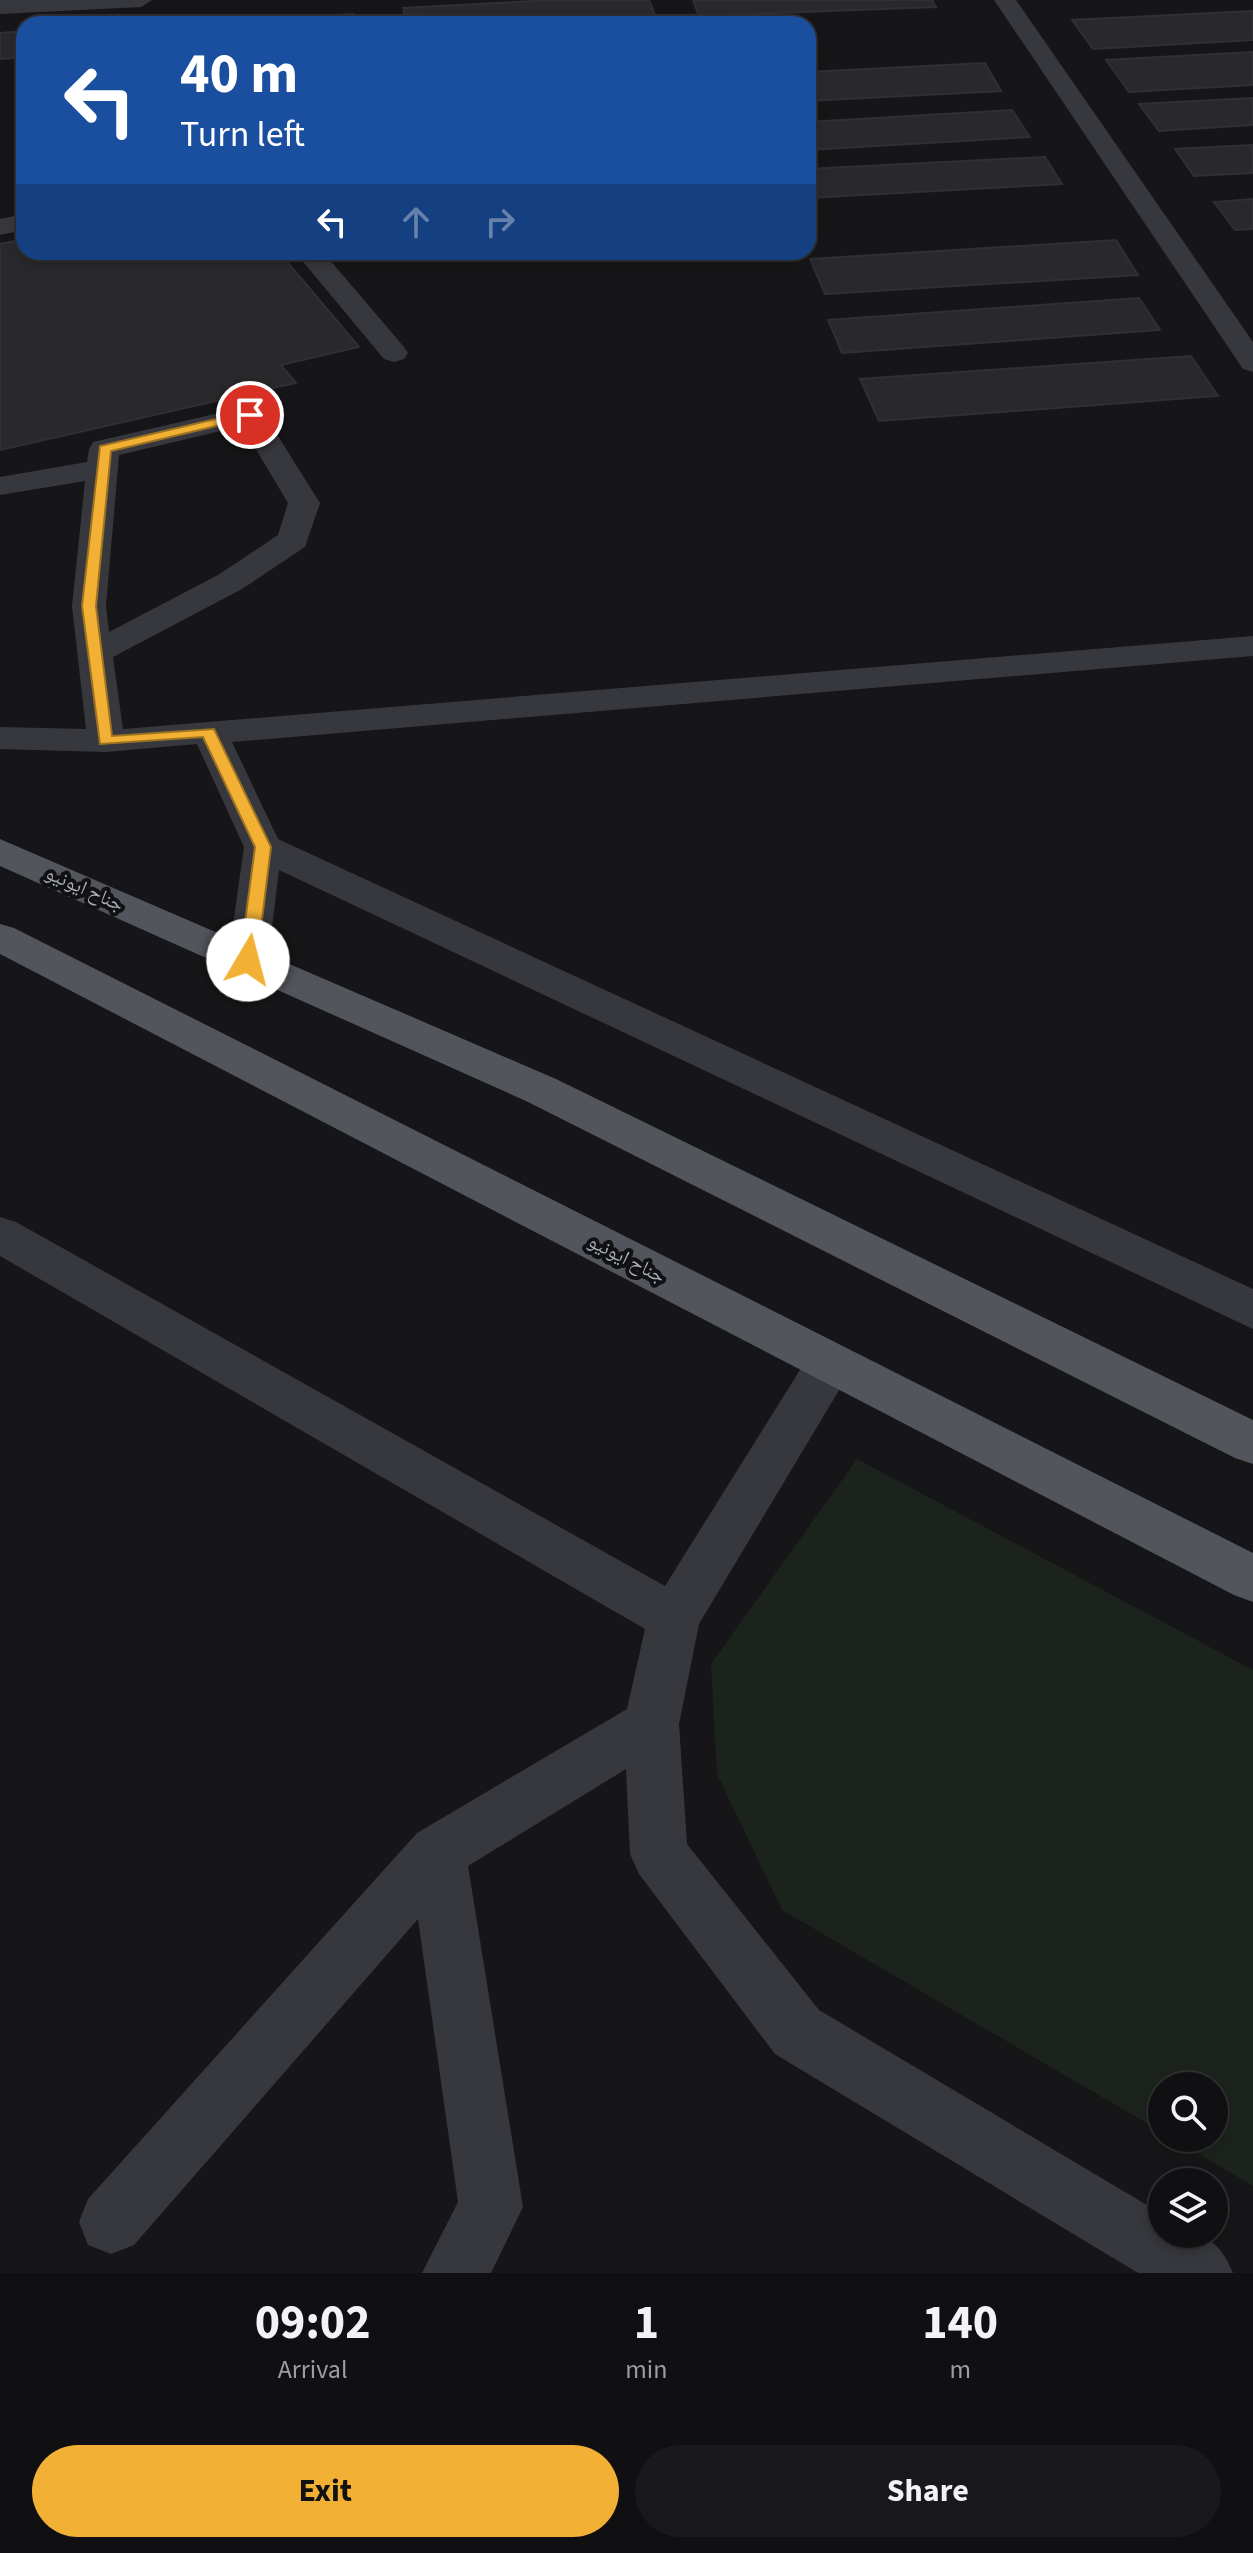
<!DOCTYPE html>
<html lang="en">
<head>
<meta charset="utf-8">
<style>
  body { margin:0; font-family:"Source Sans 3","Noto Naskh Arabic",sans-serif; background:#19191b; color:#f1f3f6; height:100vh; display:flex; flex-direction:column; font-size:30px; white-space:nowrap }
  * { box-sizing:border-box; margin:0 }
  p { font-size:26px; color:#9c9d9f }
  .icon { flex:none; width:44px; height:44px; fill:none; stroke:currentColor; stroke-width:2; stroke-linecap:round; stroke-linejoin:round }
  .map { position:relative; height:2273px; overflow:hidden }
  .drawer { display:flex; flex-direction:column; background:#101012; flex:1 }
  .drawer>* { flex:none }
  .hud { position:absolute; left:16px; top:16px; width:800px; height:244px; border-radius:24px; box-shadow:0 4px 12px #0003,0 0 0 2px #303032; background:#1a4fa0; color:#fff; overflow:hidden }
  .buttons { position:absolute; left:1148px; top:2072px; display:grid; gap:16px }
  .buttons a { display:grid; place-items:center; width:80px; height:80px; border-radius:50%; background:#101012; box-shadow:0 4px 12px #0003,0 0 0 2px #303032; font-size:40px }
  .pin { position:absolute; display:grid; place-items:center; width:68px; height:68px; color:#fff; margin:-34px; border:4px solid #fff; border-radius:50%; box-shadow:0 2px 8px #0007 }
  .me { position:absolute; width:88px; margin:-44px; rotate:8deg; stroke-linejoin:round; filter:drop-shadow(0 0 6px #0008) }
  .turn { display:flex; align-items:center; gap:28px; height:168px; padding:0 32px; font-size:36px }
  .turn .icon { width:104px; height:104px; stroke-width:2.5 }
  .turn b { display:block; font-size:56px; line-height:68px }
  .lanes { display:flex; align-items:center; height:76px; padding:0 32px; background:#0003; justify-content:center; gap:40px; direction:ltr }
  .lanes .off { opacity:.35 }
  .eta { display:flex; justify-content:space-evenly; align-items:center; height:136px; text-align:center }
  .eta b { font-size:48px; font-weight:700; line-height:56px }
  .cta { display:flex; gap:16px; margin-top:auto; padding:16px 32px }
  .cta a { flex:1; height:92px; border-radius:48px; background:#f2b134; color:#111; font-size:32px; font-weight:700; line-height:92px; text-align:center }
  .cta a+a { background:#19191b; color:#f1f3f6 }
  .map>svg:first-child { display:block }
  .green { fill:#1c231d }
  .building { fill:#29292c; stroke:#303034; stroke-width:2 }
  .lines { fill:none; stroke-linecap:round; stroke-linejoin:round }
  .minor { fill:#37383d; fill-rule:evenodd }
  .major { fill:#53555c; fill-rule:evenodd }
  .route { fill:#f2b134; stroke:#9d7322; stroke-width:2 }
  .labels { text-anchor:middle; stroke-width:8; stroke-linejoin:round; paint-order:stroke }
  .street-label { font-size:20px; fill:#a8adb8; stroke:#111113 }
</style>
</head>
<body>
<div class="map">
<svg width="1253" height="2273" viewBox="0 0 1253 2273">
  <rect width="100%" height="100%" fill="#161618"/>
  <polygon class="green" points="857,1459 1253,1670 1253,2186 1172,2138 1214,2138 1214,2086 1162,2086 1162,2132 782,1910 717,1774 711,1664"/>
  <g class="building">
    <polygon points="549,0 649,0 655,15 492,24 407,24 403,8"/>
    <polygon points="693,0 932,0 936,7 699,16"/>
    <polygon points="1253,11 1253,40 1093,49 1072,20"/>
    <polygon points="353,14 355,24 183,24"/>
    <polygon points="24,31 24,57 0,59 0,33"/>
    <polygon points="1253,52 1253,85 1129,92 1106,60"/>
    <polygon points="985,63 1001,91 808,101 808,72"/>
    <polygon points="1253,98 1253,125 1159,131 1139,104"/>
    <polygon points="1012,110 1030,137 808,150 808,122"/>
    <polygon points="1253,145 1253,173 1194,176 1175,149"/>
    <polygon points="1045,157 1062,184 808,198 808,169"/>
    <polygon points="1253,199 1253,229 1235,230 1214,202"/>
    <polygon points="24,239 24,252 188,252 285,381 0,445 0,244"/>
    <polygon points="24,240 24,252 279,252 359,347 281,365 296,383 0,450 0,244"/>
    <polygon points="1116,240 1138,275 825,294 810,259"/>
    <polygon points="1139,298 1160,330 842,353 828,320"/>
    <polygon points="1191,356 1218,396 879,421 860,379"/>
  </g>
  <g class="lines">
    <g class="minor">
      <polygon points="0,0 152,0 141,7 0,14"/>
      <polygon points="994,0 1016,0 1253,342 1253,372 1243,369"/>
      <polygon points="24,214 24,230 0,235 0,219"/>
      <polygon points="295,252 323,252 404,347 408,353 404,359 394,362 384,359"/>
      <path d="M250,406L261,409L320,503L305,547L242,589L113,657L123,729L1253,636V656L232,742L278,839L1253,1289V1329L279,870L268,960L262,970L248,974L234,970L228,960L244,847L197,744L106,752L0,749V727L86,729L72,606L85,481L0,495V477L87,462L89,449L93,442ZM242,426L288,503L278,535L218,575L109,632L106,606L119,455Z"/>
      <path d="M0,1217L16,1222L665,1586L813,1349L830,1344L847,1349L854,1363L847,1377L699,1624L679,1724L687,1844L819,2010L1162,2214V2234C1201,2234 1217,2234 1233,2273H1138L775,2054L639,1874L630,1854L626,1769L468,1866L523,2207L491,2273H422L458,2202L418,1919L134,2245L111,2254L88,2245L79,2222L88,2199L417,1833L627,1709L645,1629L0,1256Z"/>
    </g>
    <g class="major">
      <polygon points="0,839 556,1079 1253,1420 1253,1464 1235,1458 526,1101 0,866"/>
      <polygon points="0,924 14,928 1253,1553 1253,1602 1234,1595 0,954"/>
    </g>
  </g>
  <polygon class="route" points="250,411 256,415 254,417 111,451 96,606 112,736 214,729 271,847 257,960 248,966 240,960 255,847 203,737 100,744 82,606 100,446"/>
  <g class="labels">
    <g class="street-label">
      <text transform="translate(85 888) rotate(24)" y="7">جناح ایونیو</text>
      <text transform="translate(627 1258) rotate(27)" y="7">جناح ایونیو</text>
    </g>
  </g>
</svg>
<div class="buttons">
<a><svg class="icon" aria-label="search" viewBox="0 0 24 24"><circle cx="10" cy="10" r="6"/><path d="M15 15l6 6"/></svg></a>
<a><svg class="icon" aria-label="layers" viewBox="0 0 24 24"><path d="M12 4l9 5-9 5-9-5zM3 14l9 5 9-5"/></svg></a>
</div>
<div class="pin" style="left:250px;top:415px;background:#d93025"><svg class="icon" aria-label="arrive" viewBox="0 0 24 24"><path d="M6 21V4h12l-3 4 3 4H6"/></svg></div>
<svg class="me" style="left:248px;top:960px" viewBox="-20 -20 40 40"><circle r="19" fill="#fff"/><path d="M0-13L10 11 0 6-10 11z" fill="#f2b134"/></svg>
<div class="hud">
<div class="turn"><svg class="icon" aria-label="left" viewBox="0 0 24 24"><path d="M17 20v-9H6M10 6l-5 5 5 5"/></svg><div><b>40 m</b>Turn left</div></div>
<div class="lanes"><svg class="icon" aria-label="left" viewBox="0 0 24 24"><path d="M17 20v-9H6M10 6l-5 5 5 5"/></svg><svg class="icon off" aria-label="ahead" viewBox="0 0 24 24"><path d="M12 20V5M6 11l6-6 6 6"/></svg><svg class="icon off" aria-label="right" viewBox="0 0 24 24"><path d="M7 20v-9h11M14 6l5 5-5 5"/></svg></div>
</div>
</div>
<section class="drawer">
<div class="eta">
<div><b>09:02</b><p>Arrival</p></div>
<div><b>1</b><p>min</p></div>
<div><b>140</b><p>m</p></div>
</div>
<div class="cta"><a>Exit</a><a>Share</a></div>
</section>
</body>
</html>
